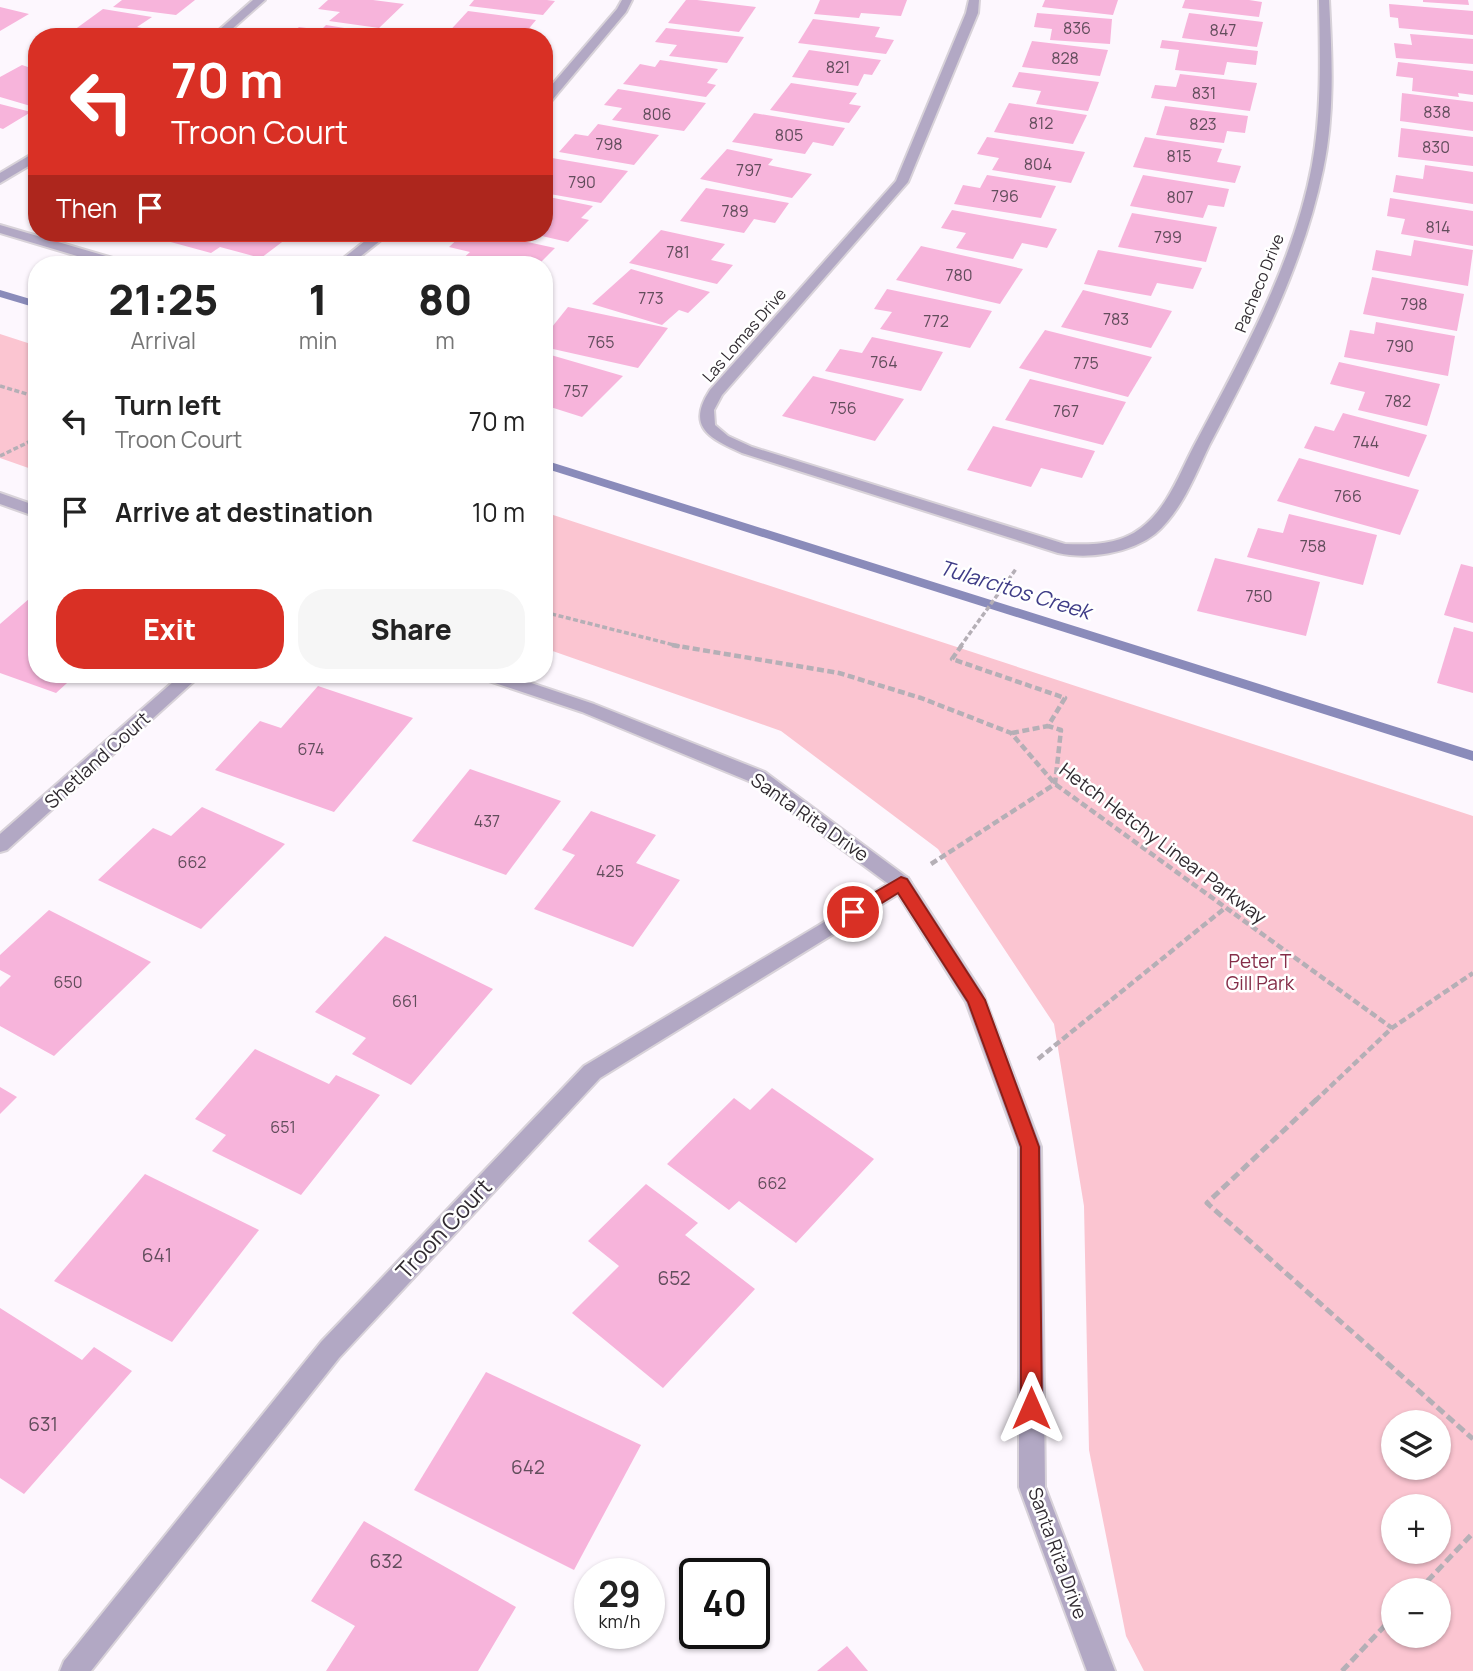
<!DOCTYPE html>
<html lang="en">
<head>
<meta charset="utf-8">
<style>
  body { margin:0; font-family:Manrope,sans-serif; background:#f6f6f6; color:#222; height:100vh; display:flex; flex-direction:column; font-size:26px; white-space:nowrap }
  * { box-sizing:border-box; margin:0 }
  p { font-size:23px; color:#767676 }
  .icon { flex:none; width:38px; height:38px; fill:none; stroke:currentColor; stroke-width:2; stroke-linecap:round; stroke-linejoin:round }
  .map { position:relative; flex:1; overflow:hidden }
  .details { position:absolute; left:28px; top:256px; width:525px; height:427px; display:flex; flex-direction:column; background:#fff; border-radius:28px; box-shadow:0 2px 5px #0004 }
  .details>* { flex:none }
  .banner { position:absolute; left:28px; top:28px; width:525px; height:214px; border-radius:28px; box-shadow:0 2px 5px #0004; background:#d93025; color:#fff; overflow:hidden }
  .buttons { position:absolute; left:1381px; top:1410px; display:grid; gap:14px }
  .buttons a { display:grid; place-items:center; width:70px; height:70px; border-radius:50%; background:#fff; box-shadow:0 2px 5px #0004; font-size:35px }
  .speed { position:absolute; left:574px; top:1558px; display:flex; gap:14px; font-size:35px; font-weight:700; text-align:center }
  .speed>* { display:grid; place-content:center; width:91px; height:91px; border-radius:50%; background:#fff; box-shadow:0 2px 5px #0004; line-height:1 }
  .speed small { font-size:18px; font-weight:400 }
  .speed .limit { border:4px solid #111; border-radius:10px; background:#fff; color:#111 }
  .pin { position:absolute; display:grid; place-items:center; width:60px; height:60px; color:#fff; margin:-30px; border:4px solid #fff; border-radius:50%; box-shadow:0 2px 7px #0007 }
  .me { position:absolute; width:77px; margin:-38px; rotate:0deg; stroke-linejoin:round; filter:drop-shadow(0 0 5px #0008) }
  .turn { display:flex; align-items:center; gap:24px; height:147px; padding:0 28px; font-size:32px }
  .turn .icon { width:91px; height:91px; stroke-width:2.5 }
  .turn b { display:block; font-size:49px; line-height:60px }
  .then { display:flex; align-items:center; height:66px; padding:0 28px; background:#0003; gap:14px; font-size:26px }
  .eta { display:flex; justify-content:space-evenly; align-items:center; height:119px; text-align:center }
  .eta b { font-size:42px; font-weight:800; line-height:49px }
  .cta { display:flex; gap:14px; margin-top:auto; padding:14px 28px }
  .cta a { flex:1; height:80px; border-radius:28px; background:#d93025; color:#fff; font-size:28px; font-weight:800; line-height:80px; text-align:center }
  .cta a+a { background:#f6f6f6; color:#222 }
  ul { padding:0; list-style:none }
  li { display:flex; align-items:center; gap:21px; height:91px; padding:0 28px }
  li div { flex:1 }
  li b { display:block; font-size:26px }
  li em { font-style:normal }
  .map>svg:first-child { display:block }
  .green { fill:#fbc5d1; fill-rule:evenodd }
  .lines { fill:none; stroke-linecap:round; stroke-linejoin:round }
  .stream { fill:#8a8bba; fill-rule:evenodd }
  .building { fill:#f7b4db }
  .minor-casing { stroke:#d8d2d9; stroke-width:4 }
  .tertiary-casing { stroke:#d8d2d9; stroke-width:4 }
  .path-far2 { stroke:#b5afb6; stroke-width:3.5; stroke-dasharray:5 2.5; stroke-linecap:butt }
  .path-far1 { stroke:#b5afb6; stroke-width:4.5; stroke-dasharray:7 3.5; stroke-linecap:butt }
  .path { stroke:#b5afb6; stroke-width:5; stroke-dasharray:9 4.5; stroke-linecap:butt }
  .minor { fill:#b2a8c4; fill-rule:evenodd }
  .tertiary { fill:#b2a8c4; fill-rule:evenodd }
  .route { fill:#d93025; stroke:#8d1f18; stroke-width:2 }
  .labels { text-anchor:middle; stroke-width:5; stroke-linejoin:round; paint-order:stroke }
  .number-label { font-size:16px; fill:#624d5c }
  .far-street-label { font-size:16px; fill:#312b31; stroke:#fff }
  .street-label { font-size:19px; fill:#312b31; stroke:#fff }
  .park-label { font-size:19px; fill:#852e49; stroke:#fff }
  .near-number-label { font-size:19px; fill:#624d5c }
  .water-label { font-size:21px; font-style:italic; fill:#3f3c87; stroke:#fff }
  .near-street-label { font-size:23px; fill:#312b31; stroke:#fff }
</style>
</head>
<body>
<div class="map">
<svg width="1473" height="1671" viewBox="0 0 1473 1671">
  <rect width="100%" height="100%" fill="#fdf7fe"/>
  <g class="green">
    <polygon points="0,334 37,346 37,471 0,458"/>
    <path d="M544,512L1473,816V1671H1144L1126,1636L1089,1450L1084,1206L1054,1024L938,849L781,731L544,648ZM1393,1423H1438V1468H1393ZM1393,1507H1438V1552H1393ZM1393,1591H1438V1636H1393Z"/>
  </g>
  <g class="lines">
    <g class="stream">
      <polygon points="0,290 37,301 37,308 0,297"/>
      <polygon points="544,460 1473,751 1473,761 544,468"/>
    </g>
  </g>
  <g class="building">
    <polygon points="122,0 195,0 176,15 113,7"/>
    <polygon points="328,0 373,0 404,4 379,28 329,21 340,12 318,9"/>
    <polygon points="474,0 547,0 555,1 543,15 469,6"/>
    <polygon points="686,0 697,0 756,7 739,32 668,23"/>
    <polygon points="820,0 907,0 901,16 861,13 859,18 814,14"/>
    <polygon points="1045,0 1118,0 1113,15 1042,7"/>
    <polygon points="1185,0 1249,0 1262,2 1259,17 1182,8"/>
    <polygon points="1423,0 1468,0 1469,5 1423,2"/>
    <polygon points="1389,4 1473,11 1473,35 1399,28 1398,18 1390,17"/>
    <polygon points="0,7 29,14 0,31"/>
    <polygon points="103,9 152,17 137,27 156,31 148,37 94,37 70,33"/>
    <polygon points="468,11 536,20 522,37 445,36"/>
    <polygon points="1037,13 1112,19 1110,44 1050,40 1052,29 1034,27"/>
    <polygon points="1189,13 1263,22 1257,47 1182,38"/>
    <polygon points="813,19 880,27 875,37 894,40 886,54 798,43"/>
    <polygon points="326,25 381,34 378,37 286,37 299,27 321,30"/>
    <polygon points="666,28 744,37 727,63 669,56 677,45 655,42"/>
    <polygon points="1410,34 1473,39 1473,64 1396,58 1394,43 1412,45"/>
    <polygon points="1162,40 1258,51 1256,65 1227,62 1224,75 1175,70 1179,50 1160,48"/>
    <polygon points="1032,41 1108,50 1100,76 1022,67"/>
    <polygon points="809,50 881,60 872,75 864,74 858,86 792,77"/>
    <polygon points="660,60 718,69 707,83 716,85 706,97 623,84 640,64 655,67"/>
    <polygon points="1398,62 1473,71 1473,95 1458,93 1459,97 1412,91 1413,78 1396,76"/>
    <polygon points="22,65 37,70 37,106 34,107 0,97 0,77"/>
    <polygon points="1019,72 1099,82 1088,111 1036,104 1041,91 1012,87"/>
    <polygon points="1180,74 1257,83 1250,111 1151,98 1155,85 1176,87"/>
    <polygon points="791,83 857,93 849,104 861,106 849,123 770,110"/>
    <polygon points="618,89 706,103 684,131 612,120 622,108 604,105"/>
    <polygon points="1402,93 1473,102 1473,131 1400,121"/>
    <polygon points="1009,103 1087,115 1073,144 994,132"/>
    <polygon points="0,104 31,112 3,129 0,128"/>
    <polygon points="1165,106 1248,116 1245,133 1227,131 1224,143 1156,135"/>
    <polygon points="754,113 845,128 833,146 813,142 805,154 732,142"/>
    <polygon points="598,124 659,135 634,165 559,152 575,134 588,136"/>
    <polygon points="1401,128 1473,137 1473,166 1398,157"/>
    <polygon points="987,137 1085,152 1071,183 992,170 999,158 977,154"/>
    <polygon points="1145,137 1222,149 1217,162 1241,166 1235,183 1133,167"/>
    <polygon points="727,149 773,159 768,165 812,174 792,198 700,179"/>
    <polygon points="552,158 628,171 601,203 544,193 544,166"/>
    <polygon points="1425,165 1473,172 1473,204 1393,192 1396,175 1423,179"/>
    <polygon points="987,175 1056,186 1041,218 954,204 963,185 980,188"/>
    <polygon points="1143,175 1229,189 1224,207 1208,205 1203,218 1130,206"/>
    <polygon points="706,188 789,203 775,223 754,219 744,233 680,221"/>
    <polygon points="544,196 593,206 581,218 589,220 568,242 533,234 544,233"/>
    <polygon points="1390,198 1473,211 1473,246 1401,234 1405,219 1387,216"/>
    <polygon points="952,210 1057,229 1047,248 1022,243 1013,259 956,248 966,233 941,228"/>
    <polygon points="1132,213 1217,227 1206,262 1118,247"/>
    <polygon points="661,230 725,244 711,260 733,265 717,284 629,263"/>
    <polygon points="178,233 294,233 261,258 220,247 211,253 167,241"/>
    <polygon points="464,233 486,233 555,248 539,264 457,264 470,252 449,247"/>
    <polygon points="1414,240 1473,250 1468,286 1372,270 1376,250 1411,256"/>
    <polygon points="921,246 1023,269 1000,304 896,280"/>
    <polygon points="1098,250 1202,268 1193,289 1157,283 1151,296 1084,284"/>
    <polygon points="631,269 710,292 688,313 679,310 662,325 592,304"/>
    <polygon points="1372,277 1464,294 1457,331 1363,314"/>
    <polygon points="887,289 992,311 970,348 880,329 892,312 874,309"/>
    <polygon points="1083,290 1172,311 1151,348 1061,327"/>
    <polygon points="568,307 668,328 638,368 544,347 544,337"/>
    <polygon points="1376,322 1455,336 1448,376 1344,357 1350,330 1374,334"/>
    <polygon points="1045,330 1152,357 1128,397 1019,368"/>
    <polygon points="872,337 943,352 921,391 825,371 840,349 862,353"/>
    <polygon points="544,353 623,376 582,417 544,405"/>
    <polygon points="1339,362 1440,384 1427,426 1358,410 1365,392 1330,384"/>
    <polygon points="813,376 904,399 875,441 782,416"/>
    <polygon points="1030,379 1126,402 1103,445 1005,420"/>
    <polygon points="1343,413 1427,435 1409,477 1304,448 1315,426 1334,431"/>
    <polygon points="993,426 1095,451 1082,478 1041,468 1031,487 967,470"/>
    <polygon points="1299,458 1419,490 1400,535 1277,501"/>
    <polygon points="1289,514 1377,535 1363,585 1247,557 1258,528 1283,533"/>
    <polygon points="1215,558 1320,582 1306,636 1197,611"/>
    <polygon points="1461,564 1473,567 1473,623 1444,615"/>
    <polygon points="37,592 37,674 77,674 56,693 0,673 0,624"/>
    <polygon points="1454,627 1473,632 1473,693 1437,683"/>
    <polygon points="318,686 413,718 334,812 215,770 260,721 281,728"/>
    <polygon points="470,769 561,801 506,875 412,841"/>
    <polygon points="202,807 285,844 201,929 98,880 153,828 171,836"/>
    <polygon points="591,811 656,835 636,863 680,880 633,947 534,909 575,855 562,850"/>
    <polygon points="49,910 151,962 54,1056 0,1026 0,987 11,976 0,970 0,955"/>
    <polygon points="385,936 493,989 411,1085 352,1054 366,1038 315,1012"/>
    <polygon points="255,1049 329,1084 336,1075 380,1095 301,1195 212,1151 226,1135 195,1119"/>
    <polygon points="0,1087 17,1097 0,1114"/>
    <polygon points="772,1088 874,1159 796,1243 739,1201 729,1210 667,1164 734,1098 750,1110"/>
    <polygon points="145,1174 259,1230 172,1342 54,1281"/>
    <polygon points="646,1184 698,1223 685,1235 755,1289 663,1388 572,1313 619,1266 588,1241"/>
    <polygon points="0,1308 82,1360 94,1347 132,1371 24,1494 0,1478"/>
    <polygon points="486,1372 641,1445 574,1570 414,1490"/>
    <polygon points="364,1521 516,1607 478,1671 326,1671 355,1626 311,1601"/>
    <polygon points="847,1646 868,1671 817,1671"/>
  </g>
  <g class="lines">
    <defs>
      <g id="minor">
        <polygon points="253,0 265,0 223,37 211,37"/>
        <polygon points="622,0 632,0 626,12 548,105 544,106 544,94 617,9"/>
        <path d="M969,0H979L978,13L908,182L722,395L714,410L715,425L728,436L752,447L1065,544C1092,545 1119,545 1141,528C1168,508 1180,472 1195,444C1242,356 1294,263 1312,165C1322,110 1320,55 1319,0H1329C1332,56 1335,114 1323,170C1303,267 1256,357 1210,444C1195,475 1182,511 1155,534C1131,553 1088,560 1058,553L742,453C709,438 686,427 710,390L896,181L966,13Z"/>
        <polygon points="37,151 37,161 0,183 0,173"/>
        <polygon points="0,225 123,261 125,264 104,264 0,233"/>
        <polygon points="375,233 390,233 351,264 336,264"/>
        <polygon points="182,674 202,674 7,850 0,852 0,834"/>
        <polygon points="901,876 908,878 911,883 908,888 600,1078 339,1358 91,1671 60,1671 64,1661 321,1342 584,1066"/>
      </g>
      <g id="tertiary">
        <polygon points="0,493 37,506 37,517 0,504"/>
        <polygon points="477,674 504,674 594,704 765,772 908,878 983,994 1041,1147 1045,1487 1115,1671 1087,1671 1019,1487 1019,1147 966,1002 894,888 751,782 582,712 480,678"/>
      </g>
    </defs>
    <use href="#minor" class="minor-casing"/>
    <use href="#tertiary" class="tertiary-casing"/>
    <g class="path-far2">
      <polyline points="0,386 37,397"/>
      <polyline points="0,456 37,438"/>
      <polyline points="544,612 682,647"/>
      <polyline points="960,647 1016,569"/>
    </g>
    <g class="path-far1">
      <polyline points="672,645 839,673 921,698 1011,733 1055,784 1392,1028"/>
      <polyline points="1012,733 1048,726"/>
      <polyline points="931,864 1055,784 1061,730 1048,726 1065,698 952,659 962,645"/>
      <polyline points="1038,1059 1225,908"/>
      <polyline points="1315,1101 1392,1028 1473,973"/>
    </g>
    <g class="path">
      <polyline points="1317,1099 1207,1203 1473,1439"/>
      <polyline points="1418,1591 1473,1533"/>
      <polyline points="1342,1671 1393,1617"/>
    </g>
    <use href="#minor" class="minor"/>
    <use href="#tertiary" class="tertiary"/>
  </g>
  <polygon class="route" points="901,877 907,879 985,1000 1039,1147 1042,1408 1039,1415 1031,1418 1024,1415 1021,1408 1021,1147 968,1002 898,893 859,917 853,919 845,912 848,908"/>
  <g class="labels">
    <g class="number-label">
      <text x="1077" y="34">836</text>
      <text x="1223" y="36">847</text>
      <text x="1065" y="64">828</text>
      <text x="838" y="73">821</text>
      <text x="1204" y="99">831</text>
      <text x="1437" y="118">838</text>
      <text x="657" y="120">806</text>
      <text x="1041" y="129">812</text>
      <text x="1203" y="130">823</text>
      <text x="789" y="141">805</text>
      <text x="609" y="150">798</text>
      <text x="1436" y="153">830</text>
      <text x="1179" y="162">815</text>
      <text x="1038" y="170">804</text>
      <text x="749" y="176">797</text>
      <text x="582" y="188">790</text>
      <text x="1005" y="202">796</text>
      <text x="1180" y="203">807</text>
      <text x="735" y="217">789</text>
      <text x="1438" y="233">814</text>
      <text x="1168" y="243">799</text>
      <text x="678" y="258">781</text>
      <text x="959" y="281">780</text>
      <text x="651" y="304">773</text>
      <text x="1414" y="310">798</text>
      <text x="1116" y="325">783</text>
      <text x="936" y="327">772</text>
      <text x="601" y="348">765</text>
      <text x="1400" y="352">790</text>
      <text x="884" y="368">764</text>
      <text x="1086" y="369">775</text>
      <text x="576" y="397">757</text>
      <text x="1398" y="407">782</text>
      <text x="843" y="414">756</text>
      <text x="1066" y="417">767</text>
      <text x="1366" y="448">744</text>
      <text x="1348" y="502">766</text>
      <text x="1313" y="552">758</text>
      <text x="1259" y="602">750</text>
      <text x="311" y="755">674</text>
      <text x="487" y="827">437</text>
      <text x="192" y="868">662</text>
      <text x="610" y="877">425</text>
      <text x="68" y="988">650</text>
      <text x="405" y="1007">661</text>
      <text x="283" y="1133">651</text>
      <text x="772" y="1189">662</text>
    </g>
    <g class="far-street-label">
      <text transform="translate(1259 283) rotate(-68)" y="6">Pacheco Drive</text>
      <text transform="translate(744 335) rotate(-49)" y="6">Las Lomas Drive</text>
    </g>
    <g class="street-label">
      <text transform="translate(97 760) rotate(-42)" y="7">Shetland Court</text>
      <text transform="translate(810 817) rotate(35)" y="7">Santa Rita Drive</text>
      <text transform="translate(1163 843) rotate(37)" y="7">Hetch Hetchy Linear Parkway</text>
      <text transform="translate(1058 1553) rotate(70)" y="7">Santa Rita Drive</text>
    </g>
    <g class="park-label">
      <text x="1260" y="968">Peter T<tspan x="1260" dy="22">Gill Park</tspan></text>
    </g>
    <g class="near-number-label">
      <text x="157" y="1262">641</text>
      <text x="674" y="1285">652</text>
      <text x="43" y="1431">631</text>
      <text x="528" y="1474">642</text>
      <text x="386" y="1568">632</text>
    </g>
    <g class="water-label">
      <text transform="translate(1015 590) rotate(17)" y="7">Tularcitos Creek</text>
    </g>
    <g class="near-street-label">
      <text transform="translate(444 1229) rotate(-47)" y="8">Troon Court</text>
    </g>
  </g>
</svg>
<div class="buttons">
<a><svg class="icon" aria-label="layers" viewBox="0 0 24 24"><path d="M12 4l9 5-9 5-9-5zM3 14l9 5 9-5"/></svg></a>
<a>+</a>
<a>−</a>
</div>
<div class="speed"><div>29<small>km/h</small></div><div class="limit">40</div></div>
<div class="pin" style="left:853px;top:912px;background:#d93025"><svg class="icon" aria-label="arrive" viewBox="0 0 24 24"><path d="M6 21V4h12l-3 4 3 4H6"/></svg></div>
<svg class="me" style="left:1031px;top:1408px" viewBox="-20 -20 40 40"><path d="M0-17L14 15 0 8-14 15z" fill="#d93025" stroke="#fff" stroke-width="4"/></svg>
<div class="banner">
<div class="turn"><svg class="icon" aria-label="left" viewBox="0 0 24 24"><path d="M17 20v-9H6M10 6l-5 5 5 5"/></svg><div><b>70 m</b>Troon Court</div></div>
<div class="then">Then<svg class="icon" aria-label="arrive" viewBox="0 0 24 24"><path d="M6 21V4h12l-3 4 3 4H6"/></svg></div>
</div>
<section class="details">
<div class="eta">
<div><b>21:25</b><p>Arrival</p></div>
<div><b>1</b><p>min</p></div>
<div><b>80</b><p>m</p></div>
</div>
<ul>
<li><svg class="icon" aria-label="left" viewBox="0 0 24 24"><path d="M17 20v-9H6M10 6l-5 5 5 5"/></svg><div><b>Turn left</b><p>Troon Court</p></div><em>70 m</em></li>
<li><svg class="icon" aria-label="arrive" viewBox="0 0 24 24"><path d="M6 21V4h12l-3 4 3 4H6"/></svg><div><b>Arrive at destination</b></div><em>10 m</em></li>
</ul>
<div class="cta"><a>Exit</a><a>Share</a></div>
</section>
</div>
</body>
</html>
